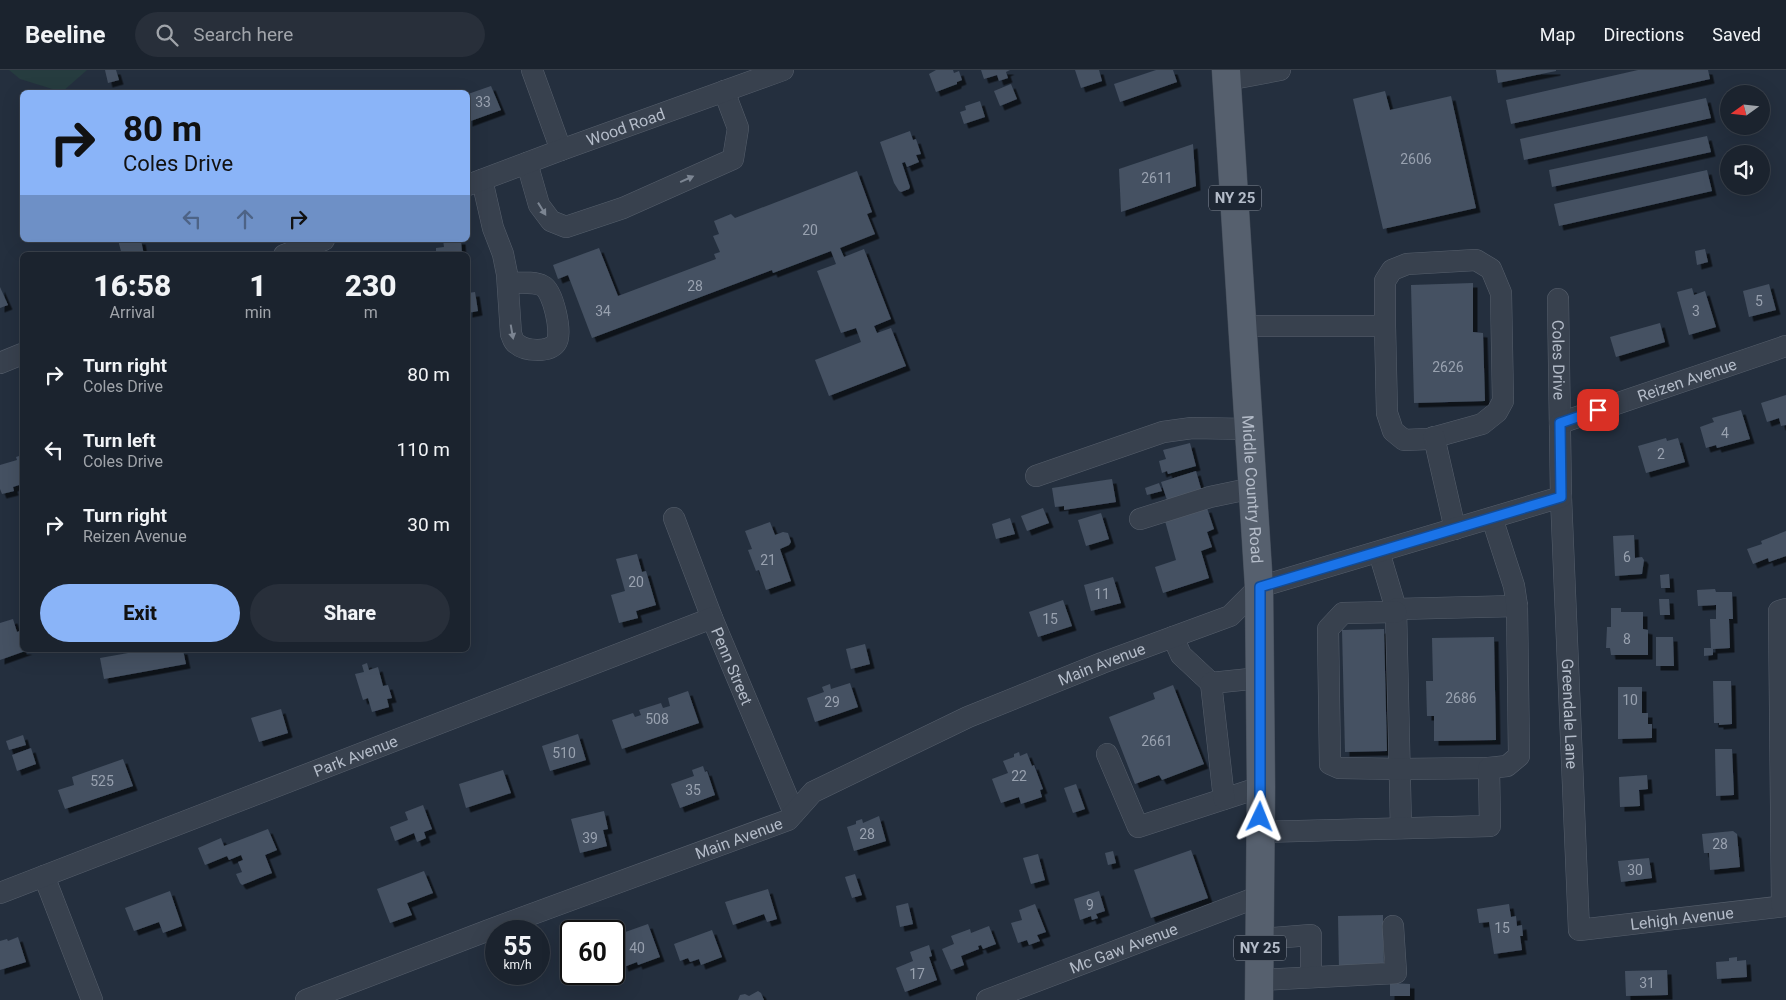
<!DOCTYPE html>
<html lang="en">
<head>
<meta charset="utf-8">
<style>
  body { margin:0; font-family:Roboto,sans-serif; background:#282f3a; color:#f1f3f6; height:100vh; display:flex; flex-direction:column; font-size:19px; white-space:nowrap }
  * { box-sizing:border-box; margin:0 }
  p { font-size:16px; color:#a0a4aa }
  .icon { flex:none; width:28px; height:28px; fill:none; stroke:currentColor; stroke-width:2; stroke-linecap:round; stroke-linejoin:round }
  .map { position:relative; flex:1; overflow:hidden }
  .side { position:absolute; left:20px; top:182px; width:450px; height:400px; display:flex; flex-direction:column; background:#1b232e; border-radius:8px; box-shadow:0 5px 20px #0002,0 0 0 1px #39404a }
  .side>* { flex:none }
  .banner { position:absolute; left:20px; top:20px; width:450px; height:152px; border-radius:8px; box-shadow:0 5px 20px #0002,0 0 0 1px #39404a; background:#8ab4f8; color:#111; overflow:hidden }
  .needle { width:32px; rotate:255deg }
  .buttons { position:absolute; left:1720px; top:15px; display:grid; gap:10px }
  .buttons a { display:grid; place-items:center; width:50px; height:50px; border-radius:50%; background:#1b232e; box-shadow:0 5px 20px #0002,0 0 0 1px #39404a; font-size:25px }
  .speed { position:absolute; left:485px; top:850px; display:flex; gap:10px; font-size:25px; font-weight:700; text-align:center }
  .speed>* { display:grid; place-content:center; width:65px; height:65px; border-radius:50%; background:#1b232e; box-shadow:0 5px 20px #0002,0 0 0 1px #39404a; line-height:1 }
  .speed small { font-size:12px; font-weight:400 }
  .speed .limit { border:2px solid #111; border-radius:8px; background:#fff; color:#111 }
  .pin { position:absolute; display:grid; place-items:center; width:42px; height:42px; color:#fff; margin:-21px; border-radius:10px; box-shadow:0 2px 8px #0006 }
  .me { position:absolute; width:55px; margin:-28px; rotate:2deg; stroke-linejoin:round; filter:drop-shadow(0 0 4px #0008) }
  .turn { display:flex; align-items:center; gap:18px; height:105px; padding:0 20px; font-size:22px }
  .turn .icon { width:65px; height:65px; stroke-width:2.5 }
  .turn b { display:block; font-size:35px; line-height:42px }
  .lanes { display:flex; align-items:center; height:48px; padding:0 20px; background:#0003; justify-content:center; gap:25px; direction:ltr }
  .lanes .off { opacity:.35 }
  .eta { display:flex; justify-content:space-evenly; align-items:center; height:85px; text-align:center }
  .eta b { font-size:30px; font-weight:800; line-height:35px }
  .action { display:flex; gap:10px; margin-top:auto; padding:10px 20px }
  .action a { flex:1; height:58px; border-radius:30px; background:#8ab4f8; color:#111; font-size:20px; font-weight:800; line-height:58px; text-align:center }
  .action a+a { background:#282f3a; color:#f1f3f6 }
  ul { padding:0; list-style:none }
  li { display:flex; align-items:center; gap:15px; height:75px; padding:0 20px }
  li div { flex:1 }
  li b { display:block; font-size:19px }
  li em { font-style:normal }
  header { display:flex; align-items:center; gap:30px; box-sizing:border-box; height:70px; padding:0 25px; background:#1b232e; border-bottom:1px solid #39404a }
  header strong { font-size:24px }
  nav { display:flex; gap:28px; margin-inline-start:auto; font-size:18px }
  .search { width:350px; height:45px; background:#282f3a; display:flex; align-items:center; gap:12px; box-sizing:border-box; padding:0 18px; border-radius:28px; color:#a0a4aa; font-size:19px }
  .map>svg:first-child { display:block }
  .green { fill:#263c3f }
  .building { fill:#455162; filter:url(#shadow) }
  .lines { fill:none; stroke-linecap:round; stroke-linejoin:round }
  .minor-casing { stroke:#565f6c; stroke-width:22 }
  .major-casing { stroke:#414a57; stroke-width:29 }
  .minor { stroke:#38414e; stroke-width:21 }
  .major { stroke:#56606e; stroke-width:28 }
  .oneway { fill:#7c8592 }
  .route-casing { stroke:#114b97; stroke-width:12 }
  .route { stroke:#1a73e8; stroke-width:9 }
  .labels { text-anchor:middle; stroke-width:5; stroke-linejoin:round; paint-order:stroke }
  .number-label { font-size:14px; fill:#98a1af }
  .shield { fill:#1d2633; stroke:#878f9c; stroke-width:1 }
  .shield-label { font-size:15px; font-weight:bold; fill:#b4bcc9 }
  .street-label { font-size:16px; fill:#b4bcc9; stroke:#1d2633 }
</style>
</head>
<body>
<header>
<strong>Beeline</strong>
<div class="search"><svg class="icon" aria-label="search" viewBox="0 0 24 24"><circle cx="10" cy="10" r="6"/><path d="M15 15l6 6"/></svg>Search here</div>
<nav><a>Map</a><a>Directions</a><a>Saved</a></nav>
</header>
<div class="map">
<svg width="1786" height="930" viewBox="0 0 1786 930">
  <defs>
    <filter id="shadow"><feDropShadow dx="4.5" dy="4.5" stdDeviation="0" flood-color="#0009"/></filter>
  </defs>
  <rect width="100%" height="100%" fill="#242f3e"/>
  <polygon class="green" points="9,0 87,0 62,22 20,9"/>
  <g class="building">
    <polygon points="105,0 116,0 119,10 108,13"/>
    <polygon points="936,0 953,0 954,3 959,1 962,10 957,12 957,14 936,22 929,4"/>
    <polygon points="981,0 1010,0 1006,2 1008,8 999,11 997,5 984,9"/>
    <polygon points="1075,0 1099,0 1102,11 1081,18"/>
    <polygon points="1156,0 1173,0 1177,12 1120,32 1114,14"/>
    <polygon points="1496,0 1556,0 1556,1 1498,13"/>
    <polygon points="1638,0 1708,0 1710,9 1511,54 1506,30"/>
    <polygon points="1011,14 1017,29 1000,36 994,21"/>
    <polygon points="491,16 501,40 468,52 468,24"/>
    <polygon points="1385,21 1390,40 1451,26 1476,138 1383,159 1353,29"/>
    <polygon points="1706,28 1711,48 1524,90 1520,69"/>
    <polygon points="980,31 985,47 964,54 960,42 966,40 965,36"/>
    <polygon points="910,61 913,70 916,69 921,84 916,85 919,92 907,97 905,92 902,93 910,117 909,119 901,122 899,121 894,113 880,72"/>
    <polygon points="1707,66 1711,82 1552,117 1549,100"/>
    <polygon points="1193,74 1196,116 1121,142 1119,99"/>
    <polygon points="1707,100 1712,121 1559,156 1554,134"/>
    <polygon points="857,101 872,142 867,144 875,164 840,178 844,187 864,179 891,249 874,256 877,263 891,258 906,296 829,326 815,290 861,272 856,258 841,263 817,201 836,194 831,181 773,203 772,200 592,268 568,205 558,209 553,195 599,178 618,226 716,189 714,184 720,182 713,166 719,164 714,151 731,144 735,148"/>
    <polygon points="118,170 141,170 144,185 122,185"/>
    <polygon points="443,170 461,170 462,185 436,185 436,178 444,177"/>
    <polygon points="1705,179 1708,192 1697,195 1695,181"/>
    <polygon points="1473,213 1473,262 1483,263 1485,331 1414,333 1411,215"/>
    <polygon points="1769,214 1776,240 1749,247 1743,221"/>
    <polygon points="0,217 8,235 0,238"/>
    <polygon points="1692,218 1694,225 1705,221 1716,257 1689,265 1677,222"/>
    <polygon points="475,222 478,241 468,243 468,223"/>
    <polygon points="1660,253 1665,272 1616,287 1610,267"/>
    <polygon points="1786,325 1786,355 1781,356 1779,348 1767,352 1761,333"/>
    <polygon points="1741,340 1750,369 1717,378 1716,375 1706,378 1700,357 1714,352 1712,348"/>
    <polygon points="1666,368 1667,371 1678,368 1685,392 1646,403 1638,376"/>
    <polygon points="1190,373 1196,396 1168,404 1167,401 1162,403 1159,391 1166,389 1163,380"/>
    <polygon points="22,385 22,414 13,417 14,421 2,424 0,419 0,395 17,390 16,387"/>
    <polygon points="1196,401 1202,422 1168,433 1161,412"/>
    <polygon points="1112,409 1116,432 1064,440 1064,436 1055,437 1052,418"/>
    <polygon points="1159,413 1162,421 1147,425 1145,418"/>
    <polygon points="1043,438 1049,453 1027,461 1021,446"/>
    <polygon points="1207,438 1214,459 1207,462 1212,477 1201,481 1209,508 1163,523 1155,497 1176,490 1165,451"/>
    <polygon points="1101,443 1109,469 1086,476 1078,450"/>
    <polygon points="1010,448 1015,464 996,469 992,454"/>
    <polygon points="770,452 775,465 783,462 788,463 791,472 789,475 780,479 791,511 766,520 759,500 756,501 748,480 752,479 745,461"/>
    <polygon points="1786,461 1786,486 1769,492 1768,488 1753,494 1747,479 1762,474 1761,471"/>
    <polygon points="1634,465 1635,488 1642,487 1644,490 1642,504 1615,506 1613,466"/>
    <polygon points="637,484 642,502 646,501 656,535 636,541 638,548 619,553 611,525 625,521 616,489"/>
    <polygon points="1669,504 1670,518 1661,518 1660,505"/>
    <polygon points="1113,507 1121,533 1091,541 1084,515"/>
    <polygon points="1715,519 1716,522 1732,522 1733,549 1729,549 1730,578 1713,579 1713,585 1704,586 1704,578 1711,578 1710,549 1716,549 1716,535 1698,536 1697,520"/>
    <polygon points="1659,529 1669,529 1670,545 1660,545"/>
    <polygon points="1063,530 1072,556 1038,567 1029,542"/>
    <polygon points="1611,538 1621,538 1621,542 1643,542 1643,559 1648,560 1648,585 1611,585 1610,578 1606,578 1607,557 1611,557"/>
    <polygon points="13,549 17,562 22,560 22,580 28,580 0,590 0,553"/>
    <polygon points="1384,559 1387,681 1345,682 1342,560"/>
    <polygon points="1494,567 1496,670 1434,671 1434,646 1427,646 1426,611 1433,611 1432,568"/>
    <polygon points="1656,567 1673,567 1674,596 1656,596"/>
    <polygon points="865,574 870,594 851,599 846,579"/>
    <polygon points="145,580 183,580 186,594 104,609 100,588"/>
    <polygon points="367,593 369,600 378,597 383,616 388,615 392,628 387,629 389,637 372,642 368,628 363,630 355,604 364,602 362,595"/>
    <polygon points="1713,611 1731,611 1732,654 1719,655 1719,653 1714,653"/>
    <polygon points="850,613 858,637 815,652 807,628 824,622 822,617 830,614 831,619"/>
    <polygon points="1173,615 1204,694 1162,710 1159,705 1135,714 1109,647 1155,629 1153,623"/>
    <polygon points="1618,617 1642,617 1642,643 1648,643 1648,654 1652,654 1652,668 1618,669"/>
    <polygon points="688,621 699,653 622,679 612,650 633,643 635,647 641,645 639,640 661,633 663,638 670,636 668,628"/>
    <polygon points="281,639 288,663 259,672 251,648"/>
    <polygon points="578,664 586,690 550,701 542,676"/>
    <polygon points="23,665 26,675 9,680 6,671"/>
    <polygon points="31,678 36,694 17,701 12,685"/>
    <polygon points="1715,679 1732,679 1734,725 1716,726"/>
    <polygon points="1019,682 1020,686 1027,683 1032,696 1034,695 1043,719 1040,720 1042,727 1021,734 1019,727 1001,733 992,709 1008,703 1003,691 1014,687 1014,684"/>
    <polygon points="123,689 133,716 65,739 58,720 74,715 72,707"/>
    <polygon points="703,696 705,702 707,701 715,725 680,738 671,714 694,706 692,700"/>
    <polygon points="503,700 511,723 466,738 459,714"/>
    <polygon points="1647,705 1648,719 1639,720 1640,736 1620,737 1619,707"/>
    <polygon points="1076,714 1085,739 1073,743 1064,718"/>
    <polygon points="423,735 432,759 424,762 426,768 417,772 414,763 395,771 390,757 408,750 405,742"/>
    <polygon points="604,741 608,759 603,760 607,776 580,783 571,749"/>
    <polygon points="879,746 886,771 854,781 847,757 856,754 856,751 862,749 863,753"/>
    <polygon points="268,759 277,780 265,785 272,803 242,815 240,813 236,804 242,802 238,792 243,790 241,785 229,790 227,786 205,795 198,778 221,768 224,776"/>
    <polygon points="1733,761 1737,764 1740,797 1710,800 1709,783 1704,783 1702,764"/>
    <polygon points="1191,780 1208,828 1151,848 1134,800"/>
    <polygon points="1113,781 1116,793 1108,795 1105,783"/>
    <polygon points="1038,784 1045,810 1031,814 1023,788"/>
    <polygon points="1649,788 1652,808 1621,812 1618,791"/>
    <polygon points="424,801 433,823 407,833 412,845 390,853 377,819"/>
    <polygon points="855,804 862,825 852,828 845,807"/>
    <polygon points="768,819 777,849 767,852 764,844 733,855 725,832"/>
    <polygon points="170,821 182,856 163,863 159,852 134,861 125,838"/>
    <polygon points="1099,821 1105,841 1096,844 1098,848 1092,850 1091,846 1080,850 1074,829"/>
    <polygon points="908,833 913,854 900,857 896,836"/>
    <polygon points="1035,834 1046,862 1037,865 1040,871 1029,875 1027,870 1018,873 1011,853 1022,850 1019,840"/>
    <polygon points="1509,834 1511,847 1516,846 1517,856 1522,855 1523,866 1520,866 1522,880 1494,884 1489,852 1479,853 1477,839"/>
    <polygon points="1383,845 1384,897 1339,899 1338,846"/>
    <polygon points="648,854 660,887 638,895 637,892 624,897 614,866"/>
    <polygon points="989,856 996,874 983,879 981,875 978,876 979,879 961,886 964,895 951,900 942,879 954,874 951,866 970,859 971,863"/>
    <polygon points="712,860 722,887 701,895 699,889 690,892 688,888 680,891 674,874"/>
    <polygon points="18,867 26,892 0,900 0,871 7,869 8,871"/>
    <polygon points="929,875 932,886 929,887 937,910 905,922 896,898 913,891 910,882"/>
    <polygon points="1737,887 1737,891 1746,890 1747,907 1717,909 1716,892 1729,891 1729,888"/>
    <polygon points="1667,900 1668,925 1626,926 1625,901"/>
    <polygon points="1390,913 1410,914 1410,926 1390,926"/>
    <polygon points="758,921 761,923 764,930 738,930 740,925 745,924 749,926"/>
  </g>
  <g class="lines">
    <defs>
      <g id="minor">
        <polyline points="532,0 561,80"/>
        <polyline points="1227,10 1280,0"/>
        <polyline points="527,93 539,135 551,151 566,157 623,138 733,89 738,58 724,21"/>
        <path d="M482,110L493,158L503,184L507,204L511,264C513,268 513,272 517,274C525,281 549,283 556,273C563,264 553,221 543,216C534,211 519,213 509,213"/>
        <path id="s1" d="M468,115L561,80L783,0"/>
        <polyline points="284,185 324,170"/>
        <path id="s2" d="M1558,229L1561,427L1579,860L1786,836"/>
        <polyline points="1243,256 1385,256 1385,211 1392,200 1407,194 1476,190 1491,199 1501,223 1503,331 1497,342 1482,354 1428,369 1404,370 1393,361 1387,343 1385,256"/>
        <polyline points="0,293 22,284"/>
        <path id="s3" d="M1560,353L1786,276"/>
        <polyline points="1434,367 1455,459"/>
        <polyline points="1036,406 1163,362 1192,358 1249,359"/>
        <path id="s4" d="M674,448L712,548L794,743"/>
        <polyline points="1140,449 1210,427 1253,418"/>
        <polyline points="1379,482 1396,539 1401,758"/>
        <polyline points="1396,539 1517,536"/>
        <polyline points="1396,542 1343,543 1328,559 1330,694 1339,698 1400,699 1489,698"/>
        <polyline points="1173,567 1181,585 1211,613"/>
        <polyline points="1107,684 1138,757 1261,717"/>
        <polyline points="1224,729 1211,613 1260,608"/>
        <polyline points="1260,762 1490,756 1489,698 1507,696 1519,686 1517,536 1514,516 1492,448"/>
        <polyline points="44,806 92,930"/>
        <path id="s5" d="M0,823L712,548"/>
        <polyline points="1782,836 1779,541 1786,539"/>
        <polyline points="1260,869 1311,865 1311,907"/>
        <polyline points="1259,910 1396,903 1393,856"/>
        <path id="s6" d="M306,930L489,860L788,750L813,722L968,647L1102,593L1230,546L1259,517L1561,427"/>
        <path id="s7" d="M987,930L1260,826"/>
      </g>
      <g id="major">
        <path id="s8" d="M1226,0L1259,517L1261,717L1259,930"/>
      </g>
    </defs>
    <use href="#minor" class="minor-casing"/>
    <use href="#major" class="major-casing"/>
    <use href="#minor" class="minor"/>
    <use href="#major" class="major"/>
  </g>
  <defs><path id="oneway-solid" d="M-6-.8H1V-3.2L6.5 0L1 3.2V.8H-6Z" transform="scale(1.25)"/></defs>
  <g class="oneway">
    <use href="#oneway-solid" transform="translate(687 109) rotate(-24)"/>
    <use href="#oneway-solid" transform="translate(542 139) rotate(58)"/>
    <use href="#oneway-solid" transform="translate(512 262) rotate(80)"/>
  </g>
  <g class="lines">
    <defs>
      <polyline id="route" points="1260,747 1260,517 1561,427 1560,353 1598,340"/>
    </defs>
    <use href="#route" class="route-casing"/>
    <use href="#route" class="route"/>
  </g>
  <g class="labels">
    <g class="number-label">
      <text x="483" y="37">33</text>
      <text x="1416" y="94">2606</text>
      <text x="1157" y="113">2611</text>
      <text x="810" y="165">20</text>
      <text x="695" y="221">28</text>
      <text x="1759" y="236">5</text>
      <text x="603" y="246">34</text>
      <text x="1696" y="246">3</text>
      <text x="1448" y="302">2626</text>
      <text x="1725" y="368">4</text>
      <text x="1661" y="389">2</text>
      <text x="1627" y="492">6</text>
      <text x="768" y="495">21</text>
      <text x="636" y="517">20</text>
      <text x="1102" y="529">11</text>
      <text x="1050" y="554">15</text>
      <text x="1627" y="574">8</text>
      <text x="1461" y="633">2686</text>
      <text x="1630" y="635">10</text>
      <text x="832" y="637">29</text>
      <text x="657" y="654">508</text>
      <text x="1157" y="676">2661</text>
      <text x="564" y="688">510</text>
      <text x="1019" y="711">22</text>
      <text x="102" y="716">525</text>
      <text x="693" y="725">35</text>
      <text x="867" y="769">28</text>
      <text x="590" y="773">39</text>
      <text x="1720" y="779">28</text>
      <text x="1635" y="805">30</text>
      <text x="1090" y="840">9</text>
      <text x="1502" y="863">15</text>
      <text x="637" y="883">40</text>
      <text x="917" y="909">17</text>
      <text x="1647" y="918">31</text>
    </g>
    <g class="shield">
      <rect x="1209" y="115.5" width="52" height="25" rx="4"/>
      <rect x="1234" y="865.5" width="52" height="25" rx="4"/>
    </g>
    <g class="shield-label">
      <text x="1235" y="133">NY 25</text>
      <text x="1260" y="883">NY 25</text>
    </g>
    <g class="street-label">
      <text dy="6" stroke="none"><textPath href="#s1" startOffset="168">Wood Road</textPath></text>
      <text dy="6" stroke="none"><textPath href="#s2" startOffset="61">Coles Drive</textPath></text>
      <text dy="6" stroke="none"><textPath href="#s3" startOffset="134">Reizen Avenue</textPath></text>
      <text dy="6" stroke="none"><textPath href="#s8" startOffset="420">Middle Country Road</textPath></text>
      <text dy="6" stroke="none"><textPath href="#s6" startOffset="868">Main Avenue</textPath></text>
      <text dy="6" stroke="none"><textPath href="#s4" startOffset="159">Penn Street</textPath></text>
      <text dy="6" stroke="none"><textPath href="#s2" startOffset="415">Greendale Lane</textPath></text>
      <text dy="6" stroke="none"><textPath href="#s5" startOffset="381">Park Avenue</textPath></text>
      <text dy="6" stroke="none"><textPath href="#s6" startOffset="462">Main Avenue</textPath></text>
      <text dy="6" stroke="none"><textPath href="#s2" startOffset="735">Lehigh Avenue</textPath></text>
      <text dy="6" stroke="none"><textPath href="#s7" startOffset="146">Mc Gaw Avenue</textPath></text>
    </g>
  </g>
</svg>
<div class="buttons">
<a><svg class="needle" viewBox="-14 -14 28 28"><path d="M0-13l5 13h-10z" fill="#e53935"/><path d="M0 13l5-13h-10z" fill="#a0a4aa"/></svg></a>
<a><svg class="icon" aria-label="sound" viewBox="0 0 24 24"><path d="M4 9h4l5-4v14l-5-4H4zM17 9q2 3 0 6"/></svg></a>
</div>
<div class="speed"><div>55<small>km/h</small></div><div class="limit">60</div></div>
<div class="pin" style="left:1598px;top:340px;background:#d93025"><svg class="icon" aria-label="arrive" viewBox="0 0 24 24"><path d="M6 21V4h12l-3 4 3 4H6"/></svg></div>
<svg class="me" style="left:1260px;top:747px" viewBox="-20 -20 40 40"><path d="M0-17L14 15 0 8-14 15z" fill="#1a73e8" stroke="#fff" stroke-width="4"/></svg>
<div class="banner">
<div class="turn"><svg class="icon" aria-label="right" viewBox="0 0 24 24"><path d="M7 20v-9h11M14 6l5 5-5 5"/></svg><div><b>80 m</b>Coles Drive</div></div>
<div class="lanes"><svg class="icon off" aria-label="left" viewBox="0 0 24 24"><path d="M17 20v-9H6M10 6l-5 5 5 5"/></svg><svg class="icon off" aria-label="ahead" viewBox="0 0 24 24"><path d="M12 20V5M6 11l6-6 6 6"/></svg><svg class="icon" aria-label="right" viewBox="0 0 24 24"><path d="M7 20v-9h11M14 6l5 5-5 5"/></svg></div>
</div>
<section class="side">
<div class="eta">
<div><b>16:58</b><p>Arrival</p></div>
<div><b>1</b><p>min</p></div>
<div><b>230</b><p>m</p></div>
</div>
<ul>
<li><svg class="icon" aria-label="right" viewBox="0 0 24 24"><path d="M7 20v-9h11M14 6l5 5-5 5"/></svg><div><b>Turn right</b><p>Coles Drive</p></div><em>80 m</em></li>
<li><svg class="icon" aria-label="left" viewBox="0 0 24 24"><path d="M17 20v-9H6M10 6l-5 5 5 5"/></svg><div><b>Turn left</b><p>Coles Drive</p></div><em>110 m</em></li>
<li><svg class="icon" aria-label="right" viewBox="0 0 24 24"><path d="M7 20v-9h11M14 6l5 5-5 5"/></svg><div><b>Turn right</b><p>Reizen Avenue</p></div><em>30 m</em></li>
</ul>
<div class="action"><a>Exit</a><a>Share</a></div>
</section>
</div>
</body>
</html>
